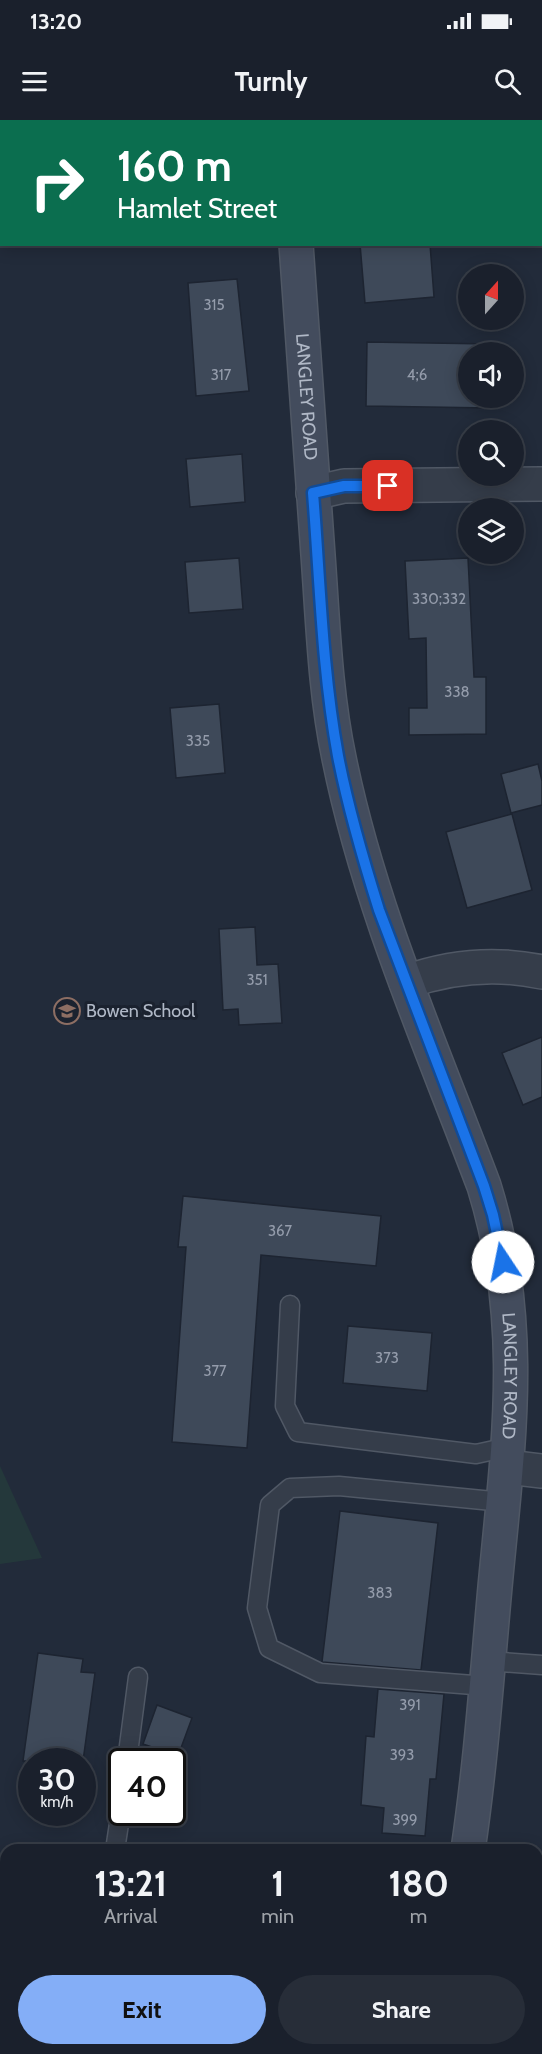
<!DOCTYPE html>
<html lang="en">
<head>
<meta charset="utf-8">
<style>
  body { margin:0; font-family:Cabin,sans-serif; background:#272d38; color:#f1f3f6; height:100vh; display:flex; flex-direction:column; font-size:22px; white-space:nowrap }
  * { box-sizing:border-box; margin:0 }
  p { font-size:20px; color:#9fa3a9 }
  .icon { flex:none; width:33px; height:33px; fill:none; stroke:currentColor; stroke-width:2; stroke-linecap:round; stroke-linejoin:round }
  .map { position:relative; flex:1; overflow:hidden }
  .sheet { position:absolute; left:0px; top:1724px; width:543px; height:212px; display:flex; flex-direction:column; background:#1a202c; border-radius:18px 18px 0 0; box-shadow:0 3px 15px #0003,0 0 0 2px #383e48 }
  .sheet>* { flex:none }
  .top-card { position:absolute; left:0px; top:0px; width:543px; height:126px; box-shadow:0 3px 15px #0003,0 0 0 2px #383e48; background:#0b6e4f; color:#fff; overflow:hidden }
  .needle { width:39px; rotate:21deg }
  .buttons { position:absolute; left:458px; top:144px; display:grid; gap:12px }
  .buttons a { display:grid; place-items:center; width:66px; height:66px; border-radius:50%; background:#1a202c; box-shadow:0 3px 15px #0003,0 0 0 2px #383e48; font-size:30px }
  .speed { position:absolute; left:18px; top:1628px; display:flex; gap:12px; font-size:30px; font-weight:700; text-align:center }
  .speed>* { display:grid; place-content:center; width:78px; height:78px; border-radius:50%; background:#1a202c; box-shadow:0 3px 15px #0003,0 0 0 2px #383e48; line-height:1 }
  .speed small { font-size:15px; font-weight:400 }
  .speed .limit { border:3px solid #111; border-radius:9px; background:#fff; color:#111 }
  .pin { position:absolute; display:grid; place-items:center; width:51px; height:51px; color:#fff; margin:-26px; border-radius:12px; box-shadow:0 3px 9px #0006 }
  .me { position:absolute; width:66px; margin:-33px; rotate:349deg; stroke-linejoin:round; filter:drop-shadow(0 0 4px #0008) }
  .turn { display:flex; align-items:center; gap:21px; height:126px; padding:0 18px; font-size:27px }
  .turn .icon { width:78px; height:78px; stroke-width:2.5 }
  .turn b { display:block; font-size:42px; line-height:51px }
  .eta { display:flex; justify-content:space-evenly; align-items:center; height:102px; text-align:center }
  .eta b { font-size:36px; font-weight:700; line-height:42px }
  .button { display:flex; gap:12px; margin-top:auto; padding:12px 18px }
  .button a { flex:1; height:69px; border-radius:36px; background:#84aef7; color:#111; font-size:24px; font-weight:700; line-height:69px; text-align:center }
  .button a+a { background:#272d38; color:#f1f3f6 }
  .status { display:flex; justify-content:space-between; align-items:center; height:42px; padding:0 30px; background:#1a202c; direction:ltr }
  .status svg { height:16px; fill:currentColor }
  header { display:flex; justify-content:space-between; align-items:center; height:78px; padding:0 18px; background:#1a202c; font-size:27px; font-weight:700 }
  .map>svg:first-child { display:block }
  .green { fill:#24383b }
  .building { fill:#3e4959; stroke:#1d2431; stroke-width:1.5 }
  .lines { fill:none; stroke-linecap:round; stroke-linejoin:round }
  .lane-casing { stroke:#505865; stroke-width:21 }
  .street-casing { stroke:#505865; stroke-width:36 }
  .secondary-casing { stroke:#505865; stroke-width:36 }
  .lane { stroke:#353d4a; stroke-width:18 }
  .street { stroke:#353d4a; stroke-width:33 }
  .secondary { stroke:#434c5d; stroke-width:33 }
  .route-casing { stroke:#114b97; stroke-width:15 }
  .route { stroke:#1a73e8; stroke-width:10 }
  .labels { text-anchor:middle; stroke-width:6; stroke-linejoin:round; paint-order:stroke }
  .number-label { font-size:15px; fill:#949cab }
  .street-label { font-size:18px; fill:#b0b8c6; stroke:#1b222f }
  .poi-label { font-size:18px; fill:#b0b8c6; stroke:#1b222f; text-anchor:start }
</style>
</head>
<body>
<div class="status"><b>13:20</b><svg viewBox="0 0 49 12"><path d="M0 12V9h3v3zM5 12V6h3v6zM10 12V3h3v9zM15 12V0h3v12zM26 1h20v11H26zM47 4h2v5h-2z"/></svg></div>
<header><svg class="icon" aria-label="menu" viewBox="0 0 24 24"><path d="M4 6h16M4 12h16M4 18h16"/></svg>Turnly<svg class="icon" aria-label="search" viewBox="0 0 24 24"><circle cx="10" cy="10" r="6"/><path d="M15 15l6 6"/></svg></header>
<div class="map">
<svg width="542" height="1934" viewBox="0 0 542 1934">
  <rect width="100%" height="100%" fill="#222b3a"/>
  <polygon class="green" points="0,1346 42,1438 0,1444"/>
  <g class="building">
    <polygon points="360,124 430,124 434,177 365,183"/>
    <polygon points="237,159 249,271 196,276 188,163"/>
    <polygon points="367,222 491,224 491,232 468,232 468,278 490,278 490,288 366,286"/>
    <polygon points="242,334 245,382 190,387 186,339"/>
    <polygon points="239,438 243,489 189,493 185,442"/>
    <polygon points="468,438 474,557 486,557 486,614 409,615 409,588 427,588 426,518 409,519 405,441"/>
    <polygon points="219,584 225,653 176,658 170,588"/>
    <polygon points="538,644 542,661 542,685 511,693 501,654"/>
    <polygon points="512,694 532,770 467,788 446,712"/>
    <polygon points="255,807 257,845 278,844 282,903 239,905 238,889 223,890 219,809"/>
    <polygon points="542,917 542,977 523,985 502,933"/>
    <polygon points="183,1076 381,1096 376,1146 261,1135 247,1328 172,1322 186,1127 178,1127"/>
    <polygon points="348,1206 432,1213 427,1271 343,1263"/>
    <polygon points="340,1391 438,1403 421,1550 322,1542"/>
    <polygon points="38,1533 83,1539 81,1552 95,1553 83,1641 23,1641"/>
    <polygon points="378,1569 444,1574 436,1659 430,1659 425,1716 382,1713 384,1688 361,1685 366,1616 374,1617"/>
    <polygon points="157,1585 192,1598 178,1636 143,1624"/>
  </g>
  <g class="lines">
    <defs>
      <g id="lane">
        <polyline points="290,1185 285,1286 298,1312 476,1334 508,1327"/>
        <polyline points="488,1541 542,1545"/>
        <polyline points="486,1566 320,1553 269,1528 257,1488 270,1385 290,1368 339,1366 503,1382"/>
        <polyline points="127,1641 138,1557"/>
        <polyline points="115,1730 122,1684"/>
        <polyline points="537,1874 542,1875"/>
        <polyline points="342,1929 354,1934"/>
        <polyline points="74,1934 75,1929"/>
        <polyline points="248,1934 251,1929"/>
      </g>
      <g id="street">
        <polyline points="313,373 344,366 542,364"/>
        <path d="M406,862C451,846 495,842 542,852"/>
        <polyline points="507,1347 542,1351"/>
      </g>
      <g id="secondary">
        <polyline points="287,0 287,2"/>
        <path id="s1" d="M296,124C303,228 310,332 318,435C323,503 325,572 339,638C369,786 431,925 484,1066C527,1204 508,1327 495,1467C487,1555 481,1642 468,1730"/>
        <polyline points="425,1934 426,1929"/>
      </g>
    </defs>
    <use href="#lane" class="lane-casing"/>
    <use href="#street" class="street-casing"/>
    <use href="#secondary" class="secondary-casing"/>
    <use href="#lane" class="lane"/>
    <use href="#street" class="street"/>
    <use href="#secondary" class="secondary"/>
  </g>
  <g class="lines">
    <defs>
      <path id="route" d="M388,366H344L313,373C320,460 322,549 338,636C348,688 363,739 379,790L484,1066L493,1095L503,1142"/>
    </defs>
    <use href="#route" class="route-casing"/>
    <use href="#route" class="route"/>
  </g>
  <defs>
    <symbol id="school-ring" viewBox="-11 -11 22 22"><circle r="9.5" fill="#1b222f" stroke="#8d6e63" stroke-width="1.5"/><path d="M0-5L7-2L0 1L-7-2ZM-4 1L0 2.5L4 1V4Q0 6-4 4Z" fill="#8d6e63"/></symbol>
  </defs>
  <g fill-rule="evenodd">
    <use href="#school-ring" x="52" y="876" width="30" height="30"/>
  </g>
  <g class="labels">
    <g class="number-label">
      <text x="214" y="190">315</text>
      <text x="221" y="260">317</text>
      <text x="417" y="260">4;6</text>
      <text x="439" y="484">330;332</text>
      <text x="457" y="577">338</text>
      <text x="198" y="626">335</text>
      <text x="257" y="865">351</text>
      <text x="280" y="1116">367</text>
      <text x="387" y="1243">373</text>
      <text x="215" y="1256">377</text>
      <text x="380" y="1478">383</text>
      <text x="410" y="1590">391</text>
      <text x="402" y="1640">393</text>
      <text x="405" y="1705">399</text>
    </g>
    <g class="street-label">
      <text dy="6" stroke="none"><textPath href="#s1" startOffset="153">LANGLEY ROAD</textPath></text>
      <text dy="6" stroke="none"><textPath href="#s1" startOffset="1161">LANGLEY ROAD</textPath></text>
    </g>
    <g class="poi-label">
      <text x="86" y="897">Bowen School</text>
    </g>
  </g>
</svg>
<div class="buttons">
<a><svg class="needle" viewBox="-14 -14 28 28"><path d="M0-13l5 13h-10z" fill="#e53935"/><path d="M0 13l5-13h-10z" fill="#9fa3a9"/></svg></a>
<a><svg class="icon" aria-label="sound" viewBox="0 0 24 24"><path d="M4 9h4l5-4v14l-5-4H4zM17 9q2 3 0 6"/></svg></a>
<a><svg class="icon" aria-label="search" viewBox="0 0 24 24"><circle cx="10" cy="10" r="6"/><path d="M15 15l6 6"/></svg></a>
<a><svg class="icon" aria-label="layers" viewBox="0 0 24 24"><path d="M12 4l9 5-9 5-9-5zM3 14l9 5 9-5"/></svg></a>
</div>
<div class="speed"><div>30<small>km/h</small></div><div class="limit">40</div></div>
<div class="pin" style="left:388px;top:366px;background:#d93025"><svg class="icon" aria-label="arrive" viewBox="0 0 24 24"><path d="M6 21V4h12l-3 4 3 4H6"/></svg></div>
<svg class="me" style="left:503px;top:1142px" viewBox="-20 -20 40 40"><circle r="19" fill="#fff"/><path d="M0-13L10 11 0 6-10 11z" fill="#1a73e8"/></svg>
<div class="top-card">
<div class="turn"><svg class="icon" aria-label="right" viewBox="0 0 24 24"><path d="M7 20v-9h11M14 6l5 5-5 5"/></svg><div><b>160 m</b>Hamlet Street</div></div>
</div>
<section class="sheet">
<div class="eta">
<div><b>13:21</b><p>Arrival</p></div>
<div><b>1</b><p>min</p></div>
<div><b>180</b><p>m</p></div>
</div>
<div class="button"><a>Exit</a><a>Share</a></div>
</section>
</div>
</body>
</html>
